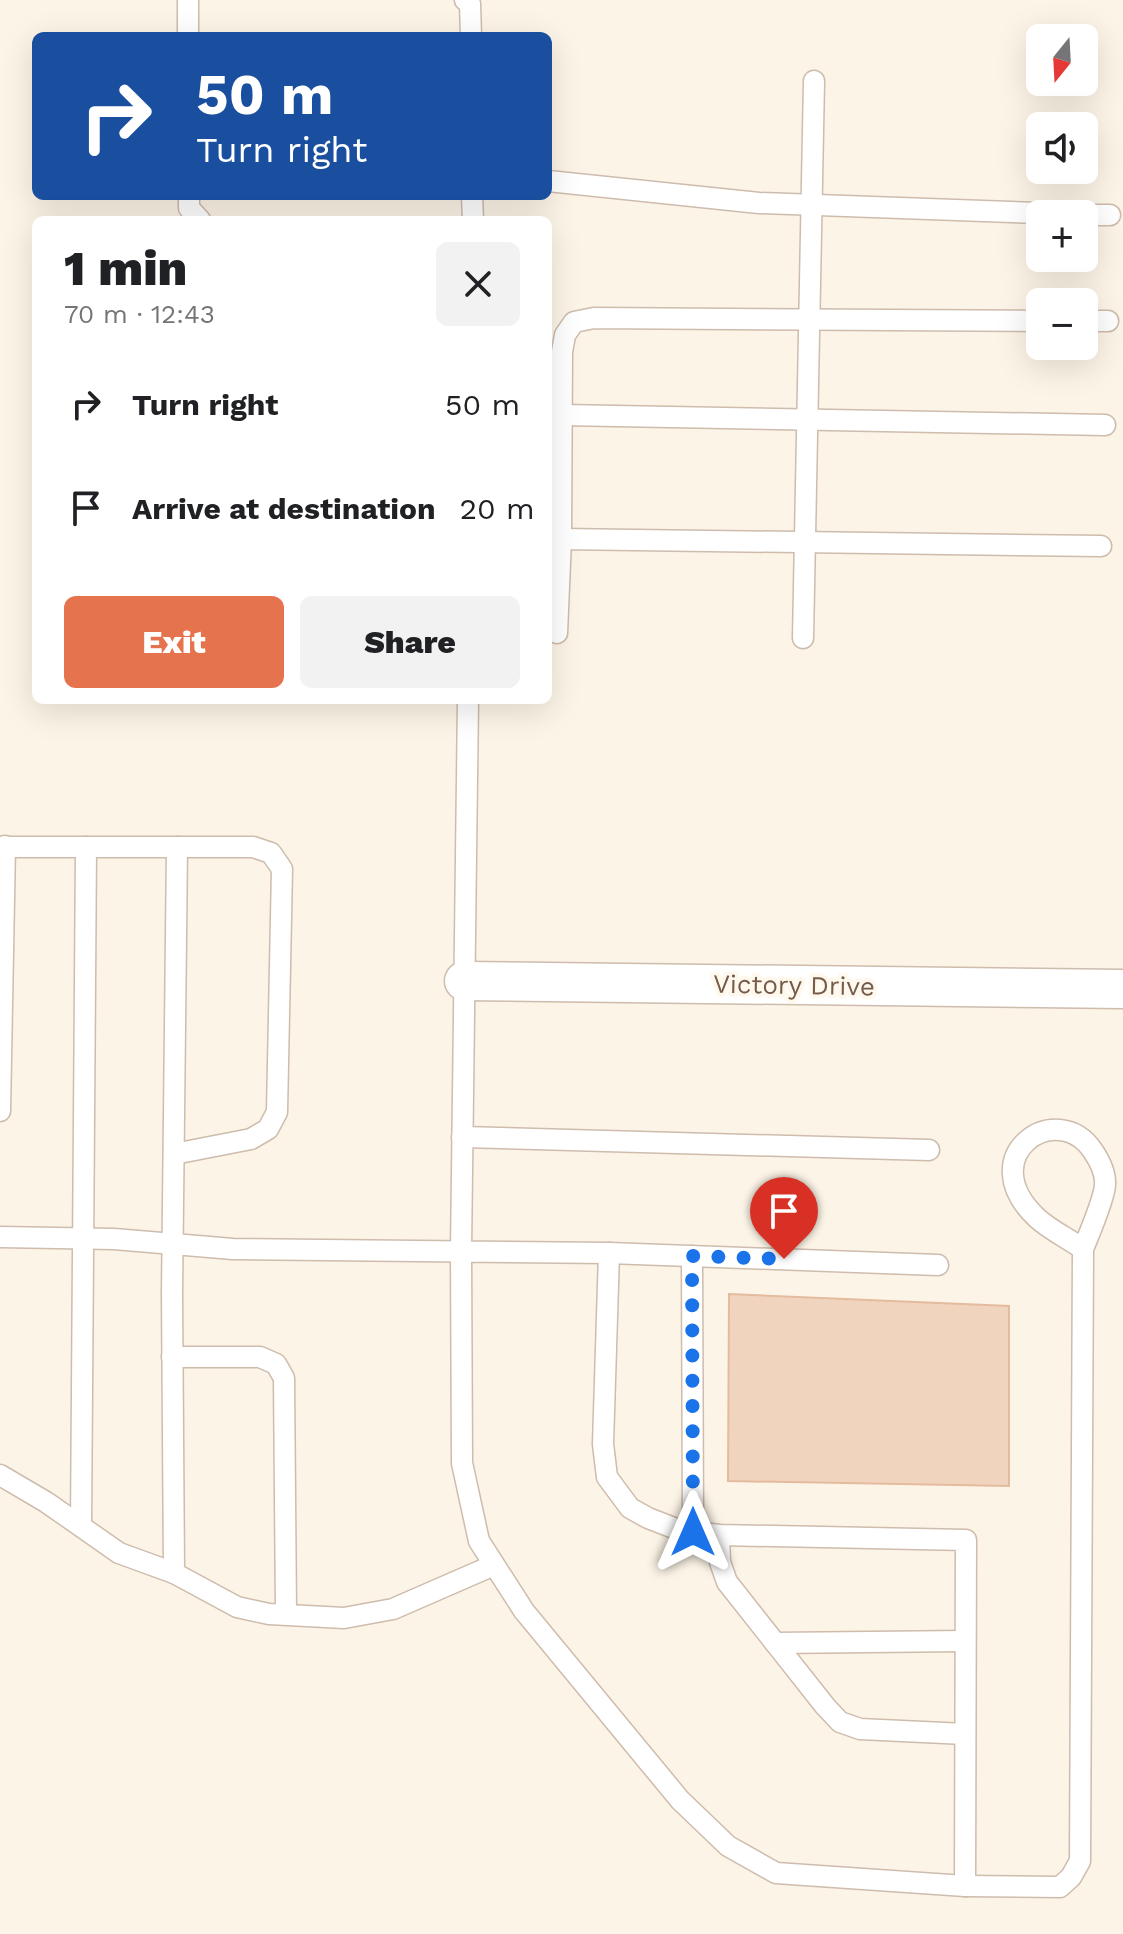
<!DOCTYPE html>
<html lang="en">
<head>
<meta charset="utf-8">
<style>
  body { margin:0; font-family:"Work Sans",sans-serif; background:#f2f2f2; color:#202124; height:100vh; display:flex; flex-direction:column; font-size:30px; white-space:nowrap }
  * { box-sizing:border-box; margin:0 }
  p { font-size:26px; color:#757577 }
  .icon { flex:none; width:44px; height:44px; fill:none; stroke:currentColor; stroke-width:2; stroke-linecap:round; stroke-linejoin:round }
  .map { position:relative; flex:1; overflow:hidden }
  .sheet { position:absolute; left:32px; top:216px; width:520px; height:488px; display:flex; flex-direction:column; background:#fff; border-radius:12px; box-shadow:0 8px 32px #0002 }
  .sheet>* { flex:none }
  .top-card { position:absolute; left:32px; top:32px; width:520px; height:168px; border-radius:12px; box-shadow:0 8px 32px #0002; background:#1a4fa0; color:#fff; overflow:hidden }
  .needle { width:52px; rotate:198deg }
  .controls { position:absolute; left:1026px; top:24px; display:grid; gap:16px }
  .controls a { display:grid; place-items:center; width:72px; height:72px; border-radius:12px; background:#fff; box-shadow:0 8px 32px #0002; font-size:40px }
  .pin { position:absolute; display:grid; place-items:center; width:68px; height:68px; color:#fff; margin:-82px -34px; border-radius:50% 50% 50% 0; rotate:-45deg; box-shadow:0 0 8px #0007 }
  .pin .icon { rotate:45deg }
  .me { position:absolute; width:88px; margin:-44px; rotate:0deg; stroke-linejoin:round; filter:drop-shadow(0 0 6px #0008) }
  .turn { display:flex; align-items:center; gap:28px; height:168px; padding:0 32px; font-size:36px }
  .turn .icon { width:104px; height:104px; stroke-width:2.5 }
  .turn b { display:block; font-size:56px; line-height:68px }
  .round { display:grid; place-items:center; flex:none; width:84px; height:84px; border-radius:12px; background:#f2f2f2 }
  .summary { display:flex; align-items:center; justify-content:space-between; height:136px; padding:0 32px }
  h1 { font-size:48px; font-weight:800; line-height:60px }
  .primary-button { display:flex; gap:16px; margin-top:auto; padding:16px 32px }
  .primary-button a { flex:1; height:92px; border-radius:12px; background:#e5734d; color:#fff; font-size:32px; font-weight:800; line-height:92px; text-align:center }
  .primary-button a+a { background:#f2f2f2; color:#202124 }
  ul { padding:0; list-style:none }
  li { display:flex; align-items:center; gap:24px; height:104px; padding:0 32px }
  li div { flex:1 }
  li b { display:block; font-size:30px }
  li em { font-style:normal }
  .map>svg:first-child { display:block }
  .building { fill:#f1d4be; stroke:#e4bb9f; stroke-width:2 }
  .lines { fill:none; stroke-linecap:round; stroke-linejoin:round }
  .lane-casing { stroke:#cebcad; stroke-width:23 }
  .street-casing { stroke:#cebcad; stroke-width:41 }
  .lane { stroke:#fff; stroke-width:20 }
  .street { stroke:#fff; stroke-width:38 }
  .route { stroke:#1a73e8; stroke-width:14; stroke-dasharray:0 25.2 }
  .labels { text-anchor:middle; stroke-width:8; stroke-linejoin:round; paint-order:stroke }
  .street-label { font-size:26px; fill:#765b4b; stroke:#fff8ed }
</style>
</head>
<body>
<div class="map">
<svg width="1123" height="1934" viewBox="0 0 1123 1934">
  <rect width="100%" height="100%" fill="#fcf4e6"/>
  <polygon class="building" points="729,1294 1009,1306 1009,1486 728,1481"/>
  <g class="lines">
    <defs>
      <g id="lane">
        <polyline points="465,0 470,4 471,36"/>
        <polyline points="188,36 188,0"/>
        <polyline points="548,181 759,203 1066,214"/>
        <polyline points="189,196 189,208 200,220"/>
        <polyline points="472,196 473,220"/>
        <polyline points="1084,215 1110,215"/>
        <polyline points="1084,321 1108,321"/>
        <polyline points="562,415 1105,425"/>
        <polyline points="561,539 562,352 565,335 574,322 594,318 1040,321"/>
        <polyline points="557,633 561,539 1101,546"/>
        <polyline points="803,638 814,81"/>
        <polyline points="0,847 253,847 271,853 282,869 277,1112 268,1129 251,1139 174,1154"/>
        <polyline points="177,847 172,1294 174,1573 237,1607 269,1614 344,1618 393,1609 494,1565"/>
        <polyline points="0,1111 5,846"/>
        <polyline points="462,1137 929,1150"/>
        <polyline points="0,1237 114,1239 233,1249 609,1253 603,1444 607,1477 630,1508 648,1518 679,1530 719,1535 966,1540 965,1886 776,1873 728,1846 680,1800 524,1611 479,1541 462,1463 461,1251 468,700"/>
        <polyline points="609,1253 938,1265"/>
        <polyline points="692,1256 693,1532"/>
        <polyline points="172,1357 260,1357 276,1364 284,1378 286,1614"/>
        <polyline points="0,1475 46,1502 119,1553 174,1573"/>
        <polyline points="81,1526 86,847"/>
        <polyline points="719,1535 720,1562 727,1582 825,1706 840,1722 860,1729 965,1734"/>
        <polyline points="775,1643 965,1641"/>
        <path d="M965,1886L1060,1887L1071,1877L1080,1861L1083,1249C1069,1239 1050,1230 1037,1218C971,1156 1057,1097 1093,1151C1099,1160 1106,1173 1105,1185C1104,1200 1089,1234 1083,1249"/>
      </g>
      <polyline id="street" points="464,981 1123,989"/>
    </defs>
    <use href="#lane" class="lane-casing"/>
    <use href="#street" class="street-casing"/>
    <use href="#lane" class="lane"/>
    <use href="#street" class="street"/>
  </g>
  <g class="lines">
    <polyline class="route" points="693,1532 692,1256 784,1259"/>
  </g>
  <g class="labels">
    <g class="street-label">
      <text transform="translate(794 985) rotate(1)" y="9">Victory Drive</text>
    </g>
  </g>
</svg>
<div class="controls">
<a><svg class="needle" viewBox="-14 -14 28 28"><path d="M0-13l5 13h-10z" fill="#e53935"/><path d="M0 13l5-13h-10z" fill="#757577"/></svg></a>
<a><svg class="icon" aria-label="sound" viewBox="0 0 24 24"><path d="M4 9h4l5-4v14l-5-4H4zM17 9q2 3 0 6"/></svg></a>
<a>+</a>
<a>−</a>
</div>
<div class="pin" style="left:784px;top:1259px;background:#d93025"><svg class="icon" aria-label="arrive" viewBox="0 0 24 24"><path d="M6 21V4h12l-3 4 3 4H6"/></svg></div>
<svg class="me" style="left:693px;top:1532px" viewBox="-20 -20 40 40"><path d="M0-17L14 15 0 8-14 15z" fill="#1a73e8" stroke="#fff" stroke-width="4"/></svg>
<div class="top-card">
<div class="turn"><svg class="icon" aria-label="right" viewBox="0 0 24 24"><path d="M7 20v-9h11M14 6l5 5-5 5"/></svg><div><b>50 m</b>Turn right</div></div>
</div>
<section class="sheet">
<div class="summary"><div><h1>1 min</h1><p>70 m · 12:43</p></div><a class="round"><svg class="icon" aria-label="close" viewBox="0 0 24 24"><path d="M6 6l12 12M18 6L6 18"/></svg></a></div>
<ul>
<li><svg class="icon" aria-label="right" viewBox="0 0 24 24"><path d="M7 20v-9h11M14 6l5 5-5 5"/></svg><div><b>Turn right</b></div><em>50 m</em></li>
<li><svg class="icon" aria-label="arrive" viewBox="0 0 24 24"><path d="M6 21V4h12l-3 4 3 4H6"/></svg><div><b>Arrive at destination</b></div><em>20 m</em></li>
</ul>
<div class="primary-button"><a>Exit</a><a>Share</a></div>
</section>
</div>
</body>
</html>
